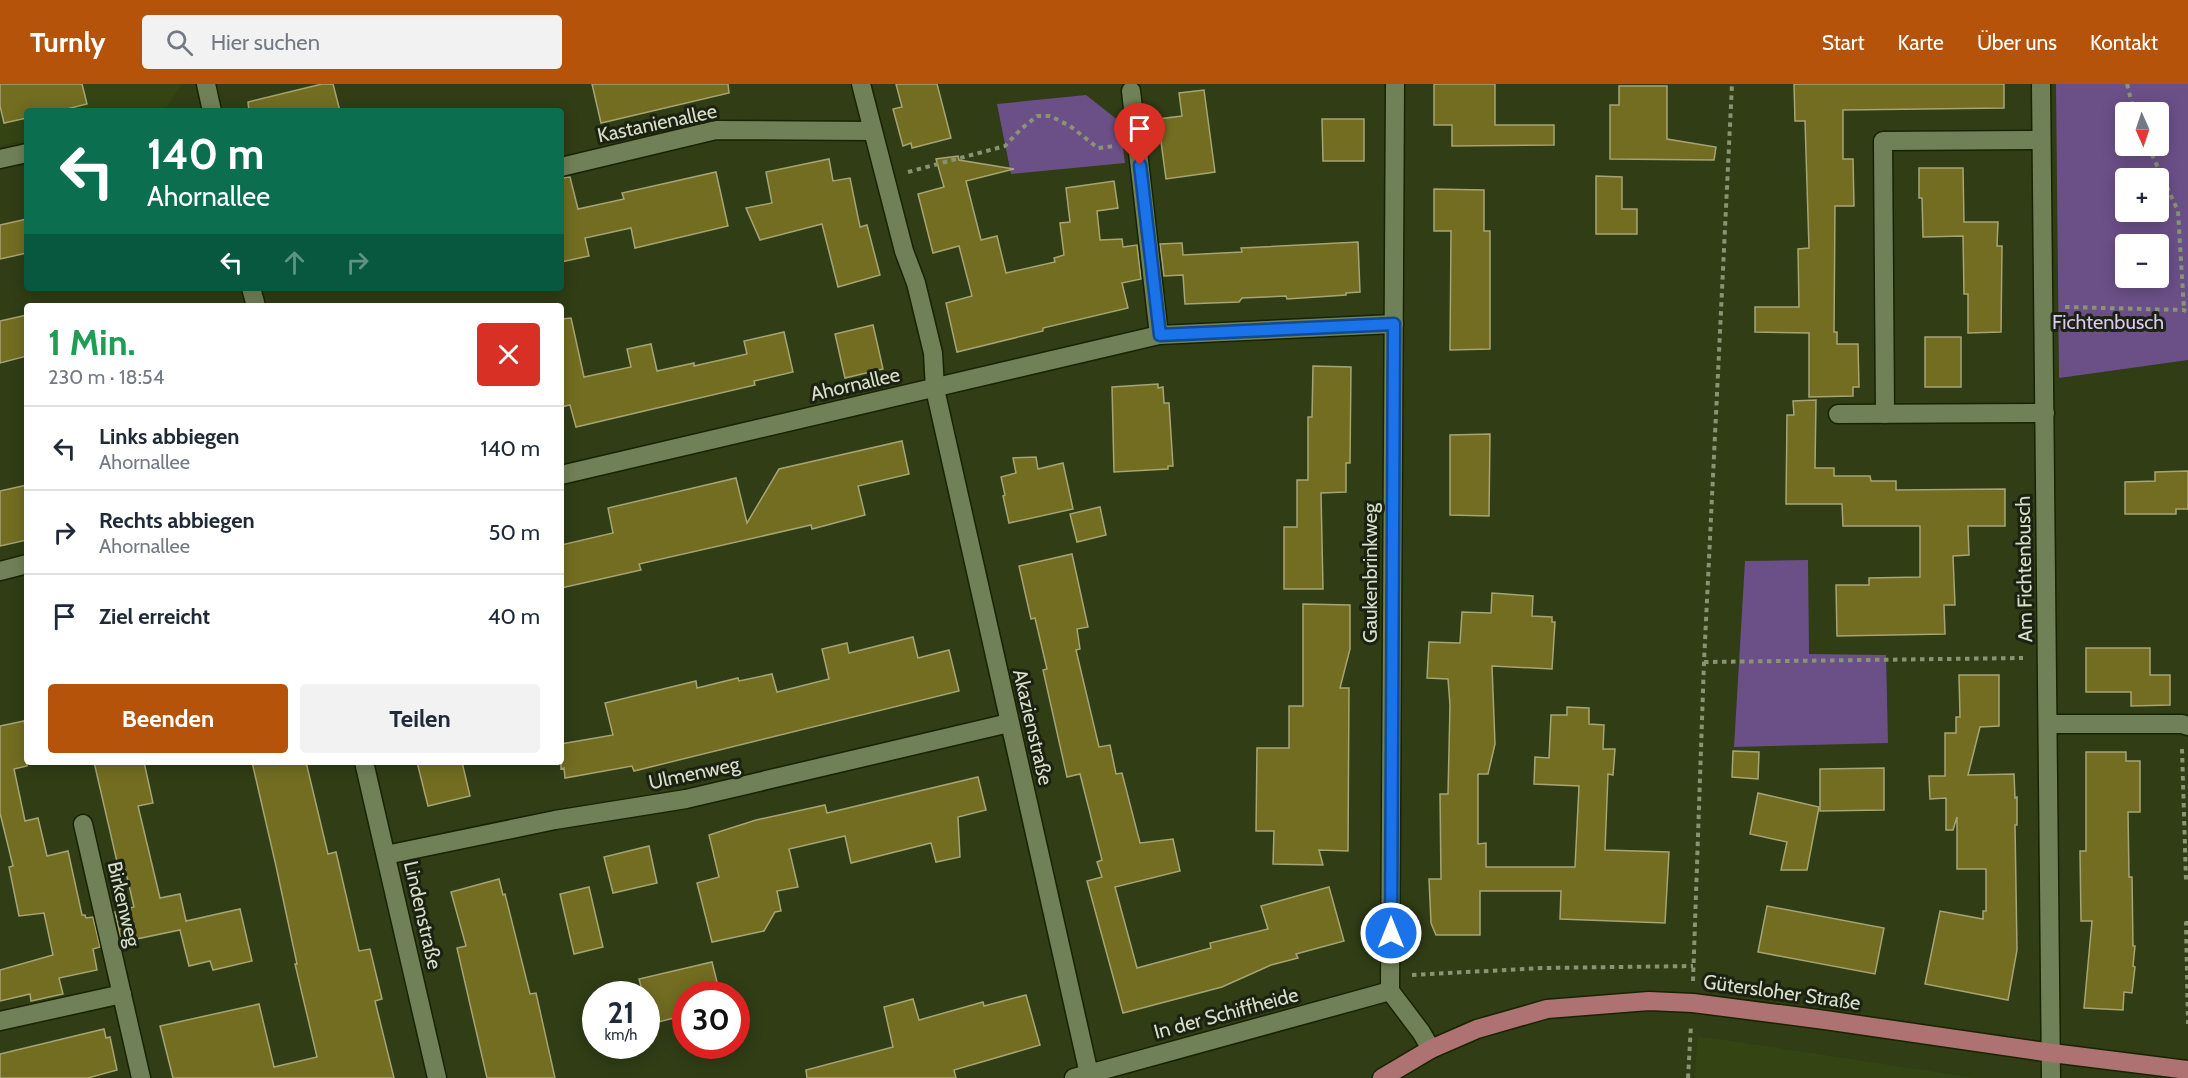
<!DOCTYPE html>
<html lang="de">
<head>
<meta charset="utf-8">
<style>
  body { margin:0; font-family:Cabin,sans-serif; background:#f2f2f3; color:#1f2937; height:100vh; display:flex; flex-direction:column; font-size:22px; white-space:nowrap }
  * { box-sizing:border-box; margin:0 }
  p { font-size:20px; color:#747a83 }
  .icon { flex:none; width:33px; height:33px; fill:none; stroke:currentColor; stroke-width:2; stroke-linecap:round; stroke-linejoin:round }
  .map { position:relative; flex:1; overflow:hidden }
  .sheet { position:absolute; left:24px; top:219px; width:540px; height:462px; display:flex; flex-direction:column; background:#fff; border-radius:6px; box-shadow:0 3px 15px #0003 }
  .sheet>* { flex:none }
  .guide { position:absolute; left:24px; top:24px; width:540px; height:183px; border-radius:6px; box-shadow:0 3px 15px #0003; background:#0b6e4f; color:#fff; overflow:hidden }
  .needle { width:39px; rotate:177deg }
  .fabs { position:absolute; left:2115px; top:18px; display:grid; gap:12px }
  .fabs a { display:grid; place-items:center; width:54px; height:54px; border-radius:6px; background:#fff; box-shadow:0 3px 15px #0003; font-size:30px }
  .speed { position:absolute; left:582px; top:897px; display:flex; gap:12px; font-size:30px; font-weight:700; text-align:center }
  .speed>* { display:grid; place-content:center; width:78px; height:78px; border-radius:50%; background:#fff; box-shadow:0 3px 15px #0003; line-height:1 }
  .speed small { font-size:15px; font-weight:400 }
  .speed .limit { border:9px solid #d22; background:#fff; color:#111 }
  .pin { position:absolute; display:grid; place-items:center; width:51px; height:51px; color:#fff; margin:-62px -26px; border-radius:50% 50% 50% 0; rotate:-45deg; box-shadow:0 0 6px #0007 }
  .pin .icon { rotate:45deg }
  .me { position:absolute; width:66px; margin:-33px; rotate:0deg; stroke-linejoin:round; filter:drop-shadow(0 0 4px #0008) }
  .turn { display:flex; align-items:center; gap:21px; height:126px; padding:0 24px; font-size:27px }
  .turn .icon { width:78px; height:78px; stroke-width:2.5 }
  .turn b { display:block; font-size:42px; line-height:51px }
  .lanes { display:flex; align-items:center; height:57px; padding:0 24px; background:#0003; justify-content:center; gap:30px; direction:ltr }
  .lanes .off { opacity:.35 }
  .round { display:grid; place-items:center; flex:none; width:63px; height:63px; border-radius:6px; background:#f2f2f3 }
  .head { display:flex; align-items:center; justify-content:space-between; height:102px; padding:0 24px }
  h1 { font-size:36px; font-weight:800; line-height:45px; color:#1e9e55 }
  .action { display:flex; gap:12px; margin-top:auto; padding:12px 24px }
  .action a { flex:1; height:69px; border-radius:6px; background:#b45309; color:#fff; font-size:24px; font-weight:800; line-height:69px; text-align:center }
  .action a+a { background:#f2f2f3; color:#1f2937 }
  ul { padding:0; list-style:none }
  li { display:flex; align-items:center; gap:18px; height:84px; padding:0 24px; border-top:2px solid #e0e1e3 }
  li div { flex:1 }
  li b { display:block; font-size:22px }
  li em { font-style:normal }
  header { display:flex; align-items:center; gap:36px; box-sizing:border-box; height:84px; padding:0 30px; background:#b45309; color:#fff }
  header strong { font-size:28px }
  nav { display:flex; gap:33px; margin-inline-start:auto; font-size:21px }
  .search { width:420px; height:54px; background:#f2f2f3; display:flex; align-items:center; gap:15px; box-sizing:border-box; padding:0 21px; border-radius:6px; color:#747a83; font-size:22px }
  .map>svg:first-child { display:block }
  .built { fill:#344413 }
  .green { fill:#6b5088; fill-rule:evenodd }
  .building { fill:#726d21; stroke:#a6a475; stroke-width:1.5 }
  .lines { fill:none; stroke-linecap:round; stroke-linejoin:round }
  .minor-casing { stroke:#182400; stroke-width:21 }
  .major-casing { stroke:#182400; stroke-width:21 }
  .path { stroke:#899475; stroke-width:4; stroke-dasharray:4.5 4.5; stroke-linecap:butt }
  .minor { stroke:#718157; stroke-width:18 }
  .major { stroke:#ae7273; stroke-width:18 }
  .route-casing { stroke:#114b97; stroke-width:15 }
  .route { stroke:#1a73e8; stroke-width:10 }
  .labels { text-anchor:middle; stroke-width:6; stroke-linejoin:round; paint-order:stroke }
  .street-label { font-size:20px; fill:#d7e0ca; stroke:#1b2211 }
  .park-label { font-size:20px; fill:#dac8f1; stroke:#1b2211 }
</style>
</head>
<body>
<header>
<strong>Turnly</strong>
<div class="search"><svg class="icon" aria-label="search" viewBox="0 0 24 24"><circle cx="10" cy="10" r="6"/><path d="M15 15l6 6"/></svg>Hier suchen</div>
<nav><a>Start</a><a>Karte</a><a>Über uns</a><a>Kontakt</a></nav>
</header>
<div class="map">
<svg width="2188" height="994" viewBox="0 0 2188 994">
  <rect width="100%" height="100%" fill="#303d15"/>
  <g class="built">
    <polygon points="0,0 182,0 167,23 149,27 27,27 27,56 0,62"/>
    <polygon points="1697,953 1718,955 1976,994 1695,994"/>
  </g>
  <g class="green">
    <path d="M2056,0H2188V276L2059,294ZM2126,28H2158V62H2126ZM2126,94H2158V128H2126ZM2126,160H2158V194H2126Z"/>
    <polygon points="1086,11 1119,37 1125,79 1011,90 997,20"/>
    <polygon points="1808,476 1809,570 1886,571 1888,659 1734,663 1745,477"/>
  </g>
  <g class="building">
    <polygon points="0,0 82,0 87,20 59,27 27,27 27,34 4,39 0,22"/>
    <polygon points="322,0 333,0 340,27 249,27 248,18"/>
    <polygon points="592,0 728,0 729,9 601,39"/>
    <polygon points="896,0 937,0 951,54 912,64 911,59 903,62 893,25 902,23"/>
    <polygon points="1434,0 1495,0 1495,41 1554,41 1554,61 1452,62 1452,41 1434,41"/>
    <polygon points="1794,0 2004,0 2004,24 1843,26 1843,75 1853,75 1854,122 1835,122 1834,248 1837,248 1837,260 1858,260 1859,303 1853,303 1853,312 1809,313 1809,249 1755,248 1755,223 1799,223 1798,165 1809,164 1805,37 1795,37"/>
    <polygon points="1619,2 1667,2 1667,55 1716,63 1714,76 1610,75 1610,21 1619,21"/>
    <polygon points="1204,6 1215,88 1166,95 1158,35 1182,32 1179,9"/>
    <polygon points="1322,35 1364,35 1364,77 1323,77"/>
    <polygon points="958,72 959,76 1014,85 966,97 981,156 997,152 1006,189 1055,178 1054,174 1064,171 1060,139 1070,138 1066,104 1114,97 1118,124 1097,127 1100,156 1122,155 1123,163 1137,161 1141,195 1122,199 1128,224 1043,244 1043,247 957,268 946,219 972,212 959,162 933,169 918,110 944,103 936,75"/>
    <polygon points="829,75 833,97 850,94 860,143 867,141 880,191 838,203 822,140 760,156 746,124 772,119 766,88"/>
    <polygon points="1919,84 1963,84 1964,138 1998,138 1997,162 2002,162 2001,248 1968,249 1968,210 1964,210 1963,152 1923,153 1922,114 1919,114"/>
    <polygon points="716,88 728,142 635,164 631,144 585,154 589,172 561,178 561,94 570,93 578,125 624,115 622,109"/>
    <polygon points="1596,92 1622,93 1622,125 1637,125 1637,150 1596,150"/>
    <polygon points="1434,105 1484,106 1484,147 1490,147 1490,265 1450,266 1451,147 1434,147"/>
    <polygon points="27,135 27,169 0,175 0,141"/>
    <polygon points="1358,158 1360,208 1346,209 1346,211 1287,215 1286,212 1242,214 1239,218 1185,220 1183,191 1164,192 1160,160 1182,159 1183,171 1242,168 1241,164"/>
    <polygon points="27,231 27,272 0,279 0,237"/>
    <polygon points="571,234 584,293 631,283 627,265 651,260 657,287 694,279 694,282 747,270 744,257 784,248 793,288 754,297 755,301 576,343 570,321 561,323 561,235"/>
    <polygon points="873,241 883,285 845,294 835,250"/>
    <rect x="1925" y="253" width="36" height="50"/>
    <polygon points="1313,282 1351,283 1350,379 1346,379 1346,408 1321,409 1323,505 1284,505 1284,443 1297,443 1297,396 1308,396 1308,333 1312,333"/>
    <polygon points="1158,300 1158,304 1163,303 1164,319 1169,319 1173,382 1168,382 1168,385 1114,388 1112,303"/>
    <polygon points="1816,316 1815,384 1834,384 1834,392 1870,392 1871,397 1896,397 1896,406 2005,405 2005,442 1968,442 1969,471 1953,472 1955,521 1944,521 1945,550 1837,552 1836,501 1869,501 1869,494 1920,493 1920,442 1843,442 1842,420 1786,420 1787,331 1794,331 1793,317"/>
    <polygon points="1490,350 1489,432 1450,431 1450,351"/>
    <polygon points="902,357 909,390 858,402 865,431 812,445 811,441 639,480 641,486 561,504 561,461 613,449 608,424 736,394 747,439 779,385"/>
    <polygon points="1036,373 1038,385 1063,379 1073,425 1009,439 1003,412 1005,411 1001,393 1016,389 1013,374"/>
    <polygon points="2188,387 2188,425 2176,425 2176,430 2125,430 2125,398 2155,397 2155,388"/>
    <polygon points="27,401 27,456 0,462 0,407"/>
    <polygon points="1100,423 1106,451 1077,458 1070,430"/>
    <polygon points="1072,470 1088,543 1077,545 1080,565 1076,566 1099,663 1110,661 1116,690 1122,689 1140,759 1173,755 1180,787 1115,803 1137,884 1211,864 1210,859 1268,845 1261,822 1329,803 1344,857 1296,870 1298,874 1271,881 1222,903 1123,929 1087,797 1102,793 1097,778 1102,776 1080,690 1067,693 1043,586 1047,585 1035,534 1031,535 1019,482"/>
    <polygon points="1492,509 1533,512 1532,532 1552,533 1552,538 1555,538 1552,585 1492,582 1495,660 1488,690 1478,690 1478,760 1486,759 1486,783 1575,783 1579,702 1534,700 1535,673 1549,674 1551,631 1567,631 1567,623 1589,624 1589,640 1604,641 1603,665 1615,665 1613,691 1608,690 1605,766 1669,768 1665,839 1560,835 1561,807 1480,807 1480,851 1436,851 1431,839 1429,795 1441,795 1440,710 1448,710 1450,621 1448,595 1427,594 1429,558 1460,559 1462,528 1491,529"/>
    <polygon points="1303,520 1350,521 1350,565 1340,604 1349,604 1348,767 1319,766 1323,781 1273,780 1274,747 1256,747 1257,664 1289,664 1289,622 1303,622"/>
    <polygon points="913,553 918,574 949,566 959,607 634,687 632,682 565,694 564,684 561,685 561,660 613,651 605,619 696,597 697,604 738,594 739,597 772,590 777,608 829,595 822,565 847,559 849,569"/>
    <polygon points="2086,564 2150,564 2150,591 2170,591 2170,621 2131,622 2131,608 2086,608"/>
    <polygon points="1959,591 1999,591 1999,642 1980,643 1968,691 2014,690 2015,714 2017,713 2017,741 2015,741 2017,866 2008,916 1925,900 1940,827 1983,835 1983,827 1986,827 1986,785 1957,785 1957,733 1953,746 1946,746 1946,714 1930,715 1929,692 1945,692 1945,649 1956,649 1956,633 1960,633"/>
    <polygon points="24,637 27,649 27,682 14,685 25,737 38,734 47,772 68,767 82,831 85,831 86,834 93,833 100,863 93,865 97,886 59,894 63,910 31,917 30,910 0,917 0,886 53,871 44,829 19,832 9,783 13,782 0,729 0,642"/>
    <polygon points="1733,667 1759,668 1758,695 1732,693"/>
    <polygon points="2086,668 2126,668 2126,677 2140,677 2140,728 2128,728 2129,793 2132,793 2133,862 2135,862 2133,882 2135,883 2132,909 2124,908 2123,926 2084,924 2092,837 2081,837 2080,767 2086,767"/>
    <polygon points="94,678 144,678 153,719 138,722 160,814 180,810 186,837 240,825 252,877 213,886 210,877 189,882 180,846 122,858 115,828 134,823 124,780 118,782"/>
    <polygon points="252,678 306,678 328,770 336,768 359,867 370,865 382,915 375,917 394,994 173,994 160,942 259,920 274,983 317,973 295,880 297,880 276,782"/>
    <polygon points="417,678 462,678 470,712 428,722"/>
    <polygon points="1884,684 1884,726 1820,727 1820,685"/>
    <polygon points="978,693 986,726 958,733 960,773 936,778 931,759 851,779 845,752 789,765 798,803 777,807 781,827 775,828 764,847 712,858 697,799 719,793 709,751 756,736 825,721 827,729"/>
    <polygon points="1758,709 1819,723 1807,786 1781,786 1787,758 1750,750"/>
    <polygon points="649,762 657,799 613,809 604,773"/>
    <polygon points="499,795 503,811 505,810 530,910 536,909 555,994 487,994 457,864 466,862 451,808"/>
    <polygon points="589,803 603,863 574,870 560,810"/>
    <polygon points="1767,822 1884,844 1875,890 1758,868"/>
    <polygon points="712,878 720,910 686,910 686,931 650,940 646,926 646,910 643,910 639,895"/>
    <polygon points="1026,911 1040,961 954,986 956,994 807,994 806,986 893,963 884,923 913,915 919,936 983,918 984,922"/>
    <polygon points="104,945 106,954 110,953 117,986 88,994 0,994 0,970"/>
  </g>
  <g class="lines">
    <defs>
      <g id="minor">
        <polyline points="206,0 212,27"/>
        <polyline points="861,0 904,167 916,199 933,269 935,305 1089,990"/>
        <polyline points="1395,0 1390,907 1421,948 1431,965"/>
        <polyline points="2041,0 2051,994"/>
        <polyline points="1131,7 1159,251"/>
        <polyline points="0,75 27,69"/>
        <polyline points="561,83 716,46 872,47"/>
        <polyline points="251,204 256,222"/>
        <polyline points="1838,330 2045,329"/>
        <polyline points="1885,330 1883,57 2041,56"/>
        <polyline points="561,391 1159,251 1394,240"/>
        <polyline points="0,487 27,480"/>
        <polyline points="2048,640 2182,640 2188,642"/>
        <polyline points="364,678 437,994"/>
        <polyline points="83,740 141,994"/>
        <polyline points="386,771 555,736 686,715 1009,639"/>
        <polyline points="0,937 122,910"/>
        <polyline points="1074,994 1390,907"/>
      </g>
      <polyline id="major" points="1382,994 1431,965 1477,945 1547,925 1649,917 1693,919 1825,936 2052,969 2188,986"/>
    </defs>
    <use href="#minor" class="minor-casing"/>
    <use href="#major" class="major-casing"/>
    <g class="path">
      <polyline points="2127,0 2134,28"/>
      <polyline points="2148,62 2178,127 2184,226"/>
      <polyline points="908,88 1005,62 1021,45 1037,32 1050,32 1070,42 1098,64 1115,62"/>
      <polyline points="2065,223 2184,226 2188,228"/>
      <polyline points="1704,578 2023,574"/>
      <polyline points="2182,665 2186,796 2188,796"/>
      <polyline points="2188,839 2186,839 2188,940"/>
      <polyline points="1412,891 1542,884 1693,882"/>
      <polyline points="1693,897 1704,578 1732,0"/>
      <polyline points="1688,994 1691,941"/>
    </g>
    <use href="#minor" class="minor"/>
    <use href="#major" class="major"/>
  </g>
  <g class="lines">
    <defs>
      <polyline id="route" points="1140,81 1160,251 1394,240 1391,849"/>
    </defs>
    <use href="#route" class="route-casing"/>
    <use href="#route" class="route"/>
  </g>
  <g class="labels">
    <g class="street-label">
      <text transform="translate(657 39) rotate(-12)" y="7">Kastanienallee</text>
      <text transform="translate(855 300) rotate(-13)" y="7">Ahornallee</text>
      <text transform="translate(2024 485) rotate(-91)" y="7">Am Fichtenbusch</text>
      <text transform="translate(1370 489) rotate(-90)" y="7">Gaukenbrinkweg</text>
      <text transform="translate(1033 643) rotate(77)" y="7">Akazienstraße</text>
      <text transform="translate(694 689) rotate(-12)" y="7">Ulmenweg</text>
      <text transform="translate(124 820) rotate(77)" y="7">Birkenweg</text>
      <text transform="translate(423 831) rotate(77)" y="7">Lindenstraße</text>
      <text transform="translate(1782 908) rotate(8)" y="7">Gütersloher Straße</text>
      <text transform="translate(1226 929) rotate(-15)" y="7">In der Schiffheide</text>
    </g>
    <g class="park-label">
      <text x="2108" y="245">Fichtenbusch</text>
    </g>
  </g>
</svg>
<div class="fabs">
<a><svg class="needle" viewBox="-14 -14 28 28"><path d="M0-13l5 13h-10z" fill="#e53935"/><path d="M0 13l5-13h-10z" fill="#747a83"/></svg></a>
<a>+</a>
<a>−</a>
</div>
<div class="speed"><div>21<small>km/h</small></div><div class="limit">30</div></div>
<div class="pin" style="left:1140px;top:81px;background:#d93025"><svg class="icon" aria-label="arrive" viewBox="0 0 24 24"><path d="M6 21V4h12l-3 4 3 4H6"/></svg></div>
<svg class="me" style="left:1391px;top:849px" viewBox="-20 -20 40 40"><circle r="17" fill="#1a73e8" stroke="#fff" stroke-width="3"/><path d="M0-11L8 9 0 5-8 9z" fill="#fff"/></svg>
<div class="guide">
<div class="turn"><svg class="icon" aria-label="left" viewBox="0 0 24 24"><path d="M17 20v-9H6M10 6l-5 5 5 5"/></svg><div><b>140 m</b>Ahornallee</div></div>
<div class="lanes"><svg class="icon" aria-label="left" viewBox="0 0 24 24"><path d="M17 20v-9H6M10 6l-5 5 5 5"/></svg><svg class="icon off" aria-label="ahead" viewBox="0 0 24 24"><path d="M12 20V5M6 11l6-6 6 6"/></svg><svg class="icon off" aria-label="right" viewBox="0 0 24 24"><path d="M7 20v-9h11M14 6l5 5-5 5"/></svg></div>
</div>
<section class="sheet">
<div class="head"><div><h1>1 Min.</h1><p>230 m · 18:54</p></div><a class="round" style="background:#d93025;color:#fff"><svg class="icon" aria-label="close" viewBox="0 0 24 24"><path d="M6 6l12 12M18 6L6 18"/></svg></a></div>
<ul>
<li><svg class="icon" aria-label="left" viewBox="0 0 24 24"><path d="M17 20v-9H6M10 6l-5 5 5 5"/></svg><div><b>Links abbiegen</b><p>Ahornallee</p></div><em>140 m</em></li>
<li><svg class="icon" aria-label="right" viewBox="0 0 24 24"><path d="M7 20v-9h11M14 6l5 5-5 5"/></svg><div><b>Rechts abbiegen</b><p>Ahornallee</p></div><em>50 m</em></li>
<li><svg class="icon" aria-label="arrive" viewBox="0 0 24 24"><path d="M6 21V4h12l-3 4 3 4H6"/></svg><div><b>Ziel erreicht</b></div><em>40 m</em></li>
</ul>
<div class="action"><a>Beenden</a><a>Teilen</a></div>
</section>
</div>
</body>
</html>
